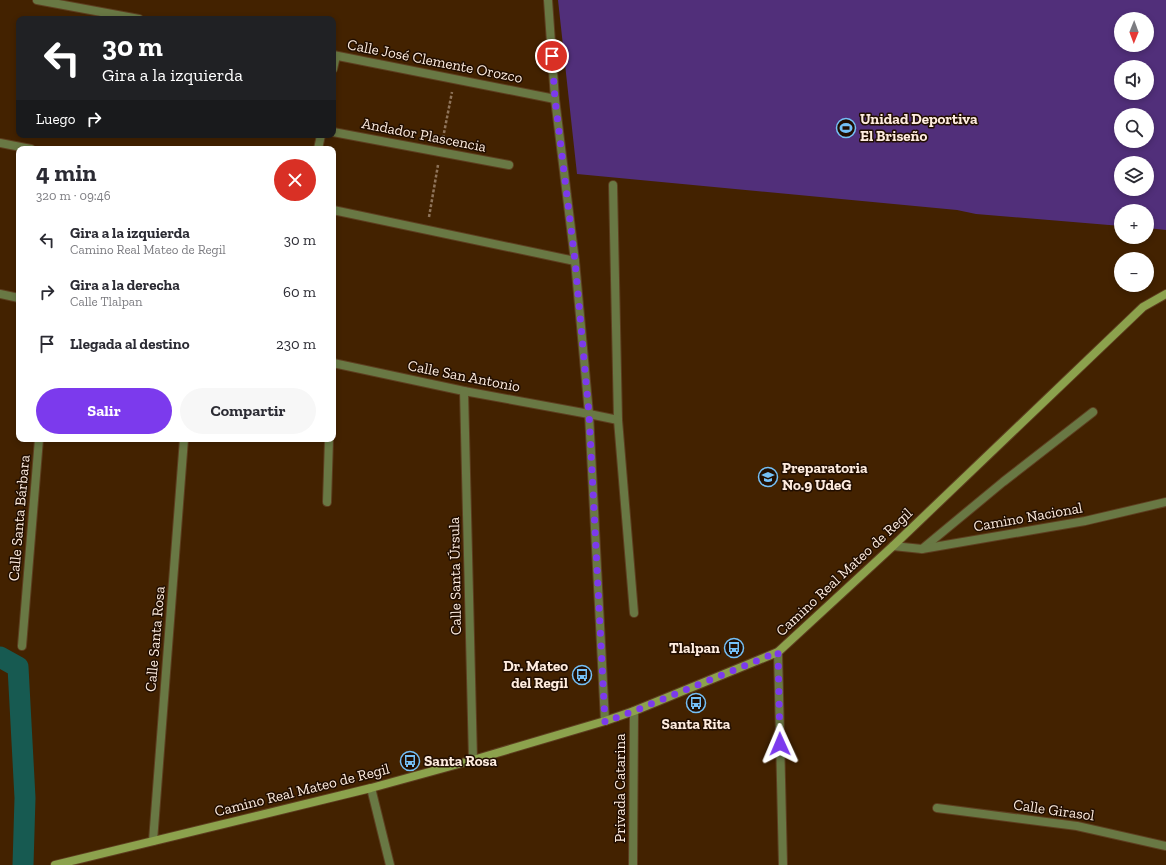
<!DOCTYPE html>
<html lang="es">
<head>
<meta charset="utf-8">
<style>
  body { margin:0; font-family:"Zilla Slab",serif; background:#f7f7f7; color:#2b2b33; height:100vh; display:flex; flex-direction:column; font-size:15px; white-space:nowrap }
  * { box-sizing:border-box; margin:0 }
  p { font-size:13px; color:#7c7c81 }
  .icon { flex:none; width:22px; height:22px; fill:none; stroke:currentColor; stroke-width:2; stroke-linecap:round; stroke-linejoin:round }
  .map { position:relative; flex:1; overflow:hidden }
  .details { position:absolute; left:16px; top:146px; width:320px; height:296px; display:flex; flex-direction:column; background:#fff; border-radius:8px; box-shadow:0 2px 6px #0003 }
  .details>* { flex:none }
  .guide { position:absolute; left:16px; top:16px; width:320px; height:122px; border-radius:8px; box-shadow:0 2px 6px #0003; background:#202124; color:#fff; overflow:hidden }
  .needle { width:26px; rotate:181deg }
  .fabs { position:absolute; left:1114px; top:12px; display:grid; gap:8px }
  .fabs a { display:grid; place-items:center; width:40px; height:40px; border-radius:50%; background:#fff; box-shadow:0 2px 6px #0003; font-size:20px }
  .pin { position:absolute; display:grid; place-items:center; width:34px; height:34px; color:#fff; margin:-17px; border:2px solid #fff; border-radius:50%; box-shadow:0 1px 4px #0007 }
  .me { position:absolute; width:44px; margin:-22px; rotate:359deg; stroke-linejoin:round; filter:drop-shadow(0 0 3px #0008) }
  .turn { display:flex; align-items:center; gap:14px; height:84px; padding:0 20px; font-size:18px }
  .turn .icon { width:52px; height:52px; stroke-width:2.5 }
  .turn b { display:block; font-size:28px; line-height:34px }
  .then { display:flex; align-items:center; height:38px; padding:0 20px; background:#0003; gap:8px; font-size:15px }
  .round { display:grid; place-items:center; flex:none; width:42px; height:42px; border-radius:21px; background:#f7f7f7 }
  .overview { display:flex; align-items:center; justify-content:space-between; height:68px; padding:0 20px }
  h1 { font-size:24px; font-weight:700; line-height:30px }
  .cta { display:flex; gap:8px; margin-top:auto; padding:8px 20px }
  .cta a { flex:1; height:46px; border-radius:24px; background:#7c3aed; color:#fff; font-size:16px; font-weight:700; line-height:46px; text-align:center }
  .cta a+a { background:#f7f7f7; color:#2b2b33 }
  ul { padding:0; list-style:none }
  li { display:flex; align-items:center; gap:12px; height:52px; padding:0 20px }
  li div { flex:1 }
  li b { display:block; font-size:15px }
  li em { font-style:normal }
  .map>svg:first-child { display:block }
  .green { fill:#512f7a; fill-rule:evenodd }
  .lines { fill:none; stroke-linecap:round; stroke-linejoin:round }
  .canal { stroke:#175a51; stroke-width:21 }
  .lane-casing { stroke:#5d3e1f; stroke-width:10 }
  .street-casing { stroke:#5d3e1f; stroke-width:10 }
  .secondary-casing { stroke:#5d3e1f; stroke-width:10 }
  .path { stroke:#8f745a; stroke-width:2.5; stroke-dasharray:3 2; stroke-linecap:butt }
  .lane { stroke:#697844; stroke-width:8 }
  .street { stroke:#697844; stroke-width:8 }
  .secondary { stroke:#8ca24d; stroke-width:8 }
  .route { stroke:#7c3aed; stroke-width:7; stroke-dasharray:0 12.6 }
  .labels { text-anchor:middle; stroke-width:3; stroke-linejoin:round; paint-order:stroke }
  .street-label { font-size:15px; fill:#feecdf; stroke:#210e00 }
  .poi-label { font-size:15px; font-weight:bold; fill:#feecdf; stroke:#210e00; text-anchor:start }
</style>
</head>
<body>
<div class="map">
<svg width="1166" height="865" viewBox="0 0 1166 865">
  <rect width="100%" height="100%" fill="#432200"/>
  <path class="green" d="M558,0H1166V230L1147,228V211H1121V226L976,214L957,210L577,174ZM1121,19H1147V45H1121ZM1121,67H1147V93H1121ZM1121,115H1147V141H1121ZM1121,163H1147V189H1121Z"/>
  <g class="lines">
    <polyline class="canal" points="0,657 18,667 25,798 23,865"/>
    <defs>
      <g id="lane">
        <polyline points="613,185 618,420 634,613"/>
        <polyline points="589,414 618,420"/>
        <polyline points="922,549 1003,482 1093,412"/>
        <polyline points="371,788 390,865"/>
        <polyline points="937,808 1077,826 1166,846"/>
      </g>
      <g id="street">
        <polyline points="37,0 139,19"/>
        <polyline points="548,0 555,99 575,261 589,414 605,721"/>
        <polyline points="333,55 555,99"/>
        <polyline points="333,69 336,56"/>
        <polyline points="333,132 509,165"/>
        <polyline points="0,143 31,149"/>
        <polyline points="318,149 321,135"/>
        <polyline points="333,210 575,261"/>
        <polyline points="0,294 19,298"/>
        <polyline points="333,363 464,391 589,414"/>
        <polyline points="464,391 473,760"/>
        <polyline points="327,502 329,439"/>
        <polyline points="893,546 922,549 1085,521 1166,502"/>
        <polyline points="22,646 39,439"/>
        <polyline points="778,652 783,865"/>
        <polyline points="153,841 184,439"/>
        <polyline points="633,865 634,711"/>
      </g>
      <polyline id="secondary" points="55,865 371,788 473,760 605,721 634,711 778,652 893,546 1143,307 1166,294"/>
    </defs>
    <use href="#lane" class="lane-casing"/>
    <use href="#street" class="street-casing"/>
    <use href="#secondary" class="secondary-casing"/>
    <g class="path">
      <polyline points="443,138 452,92"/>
      <polyline points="429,217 438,165"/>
    </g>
    <use href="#lane" class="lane"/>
    <use href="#street" class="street"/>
    <use href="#secondary" class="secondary"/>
  </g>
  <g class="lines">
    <polyline class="route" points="552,56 555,99 575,261 589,414 605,722 634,711 778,652 780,744"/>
  </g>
  <defs>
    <symbol id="stadium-ring" viewBox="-11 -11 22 22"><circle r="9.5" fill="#210e00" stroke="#75c0f6" stroke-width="1.5"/><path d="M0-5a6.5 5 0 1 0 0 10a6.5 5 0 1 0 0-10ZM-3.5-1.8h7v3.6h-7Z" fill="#75c0f6"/></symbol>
    <symbol id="university-ring" viewBox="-11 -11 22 22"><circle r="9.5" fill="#210e00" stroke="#75c0f6" stroke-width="1.5"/><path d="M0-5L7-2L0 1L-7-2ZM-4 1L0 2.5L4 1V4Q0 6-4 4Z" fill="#75c0f6"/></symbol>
    <symbol id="bus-ring" viewBox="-11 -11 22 22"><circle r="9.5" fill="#210e00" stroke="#75c0f6" stroke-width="1.5"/><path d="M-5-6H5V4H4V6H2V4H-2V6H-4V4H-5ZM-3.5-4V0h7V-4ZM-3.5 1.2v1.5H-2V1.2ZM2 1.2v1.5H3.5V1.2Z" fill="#75c0f6"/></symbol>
  </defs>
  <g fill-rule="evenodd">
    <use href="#stadium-ring" x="835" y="117" width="22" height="22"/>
    <use href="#university-ring" x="757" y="466" width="22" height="22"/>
    <use href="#bus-ring" x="723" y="637" width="22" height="22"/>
    <use href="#bus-ring" x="571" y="664" width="22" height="22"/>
    <use href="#bus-ring" x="685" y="692" width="22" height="22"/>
    <use href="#bus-ring" x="399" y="750" width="22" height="22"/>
  </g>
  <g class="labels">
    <g class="street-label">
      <text transform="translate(435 61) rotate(11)" y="5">Calle José Clemente Orozco</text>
      <text transform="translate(424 135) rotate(11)" y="5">Andador Plascencia</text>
      <text transform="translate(464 376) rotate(11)" y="5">Calle San Antonio</text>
      <text transform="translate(1028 517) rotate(-10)" y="5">Camino Nacional</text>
      <text transform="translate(19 518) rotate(-85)" y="5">Calle Santa Bárbara</text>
      <text transform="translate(844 572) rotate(-43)" y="5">Camino Real Mateo de Regil</text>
      <text transform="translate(455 576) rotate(-91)" y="5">Calle Santa Úrsula</text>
      <text transform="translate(155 639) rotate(-85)" y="5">Calle Santa Rosa</text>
      <text transform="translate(620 788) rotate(-90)" y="5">Privada Catarina</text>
      <text transform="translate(302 790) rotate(-14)" y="5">Camino Real Mateo de Regil</text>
      <text transform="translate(1054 810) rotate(8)" y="5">Calle Girasol</text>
    </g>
    <g class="poi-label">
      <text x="860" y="124">Unidad Deportiva<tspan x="860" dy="17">El Briseño</tspan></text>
      <text x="782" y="473">Preparatoria<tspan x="782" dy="17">No.9 UdeG</tspan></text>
      <text x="720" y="653" text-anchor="end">Tlalpan</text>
      <text x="568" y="671" text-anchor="end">Dr. Mateo<tspan x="568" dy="17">del Regil</tspan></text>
      <text x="696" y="729" text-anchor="middle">Santa Rita</text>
      <text x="424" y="766">Santa Rosa</text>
    </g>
  </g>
</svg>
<div class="fabs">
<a><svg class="needle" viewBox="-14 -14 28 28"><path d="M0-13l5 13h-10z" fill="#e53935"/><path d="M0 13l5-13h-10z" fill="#7c7c81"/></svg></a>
<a><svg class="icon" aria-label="sound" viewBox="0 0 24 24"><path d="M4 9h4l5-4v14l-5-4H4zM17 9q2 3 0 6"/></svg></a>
<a><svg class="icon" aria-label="search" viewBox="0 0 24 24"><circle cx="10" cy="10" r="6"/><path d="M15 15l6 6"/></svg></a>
<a><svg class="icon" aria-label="layers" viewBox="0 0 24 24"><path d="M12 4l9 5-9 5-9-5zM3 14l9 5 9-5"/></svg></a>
<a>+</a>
<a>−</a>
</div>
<div class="pin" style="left:552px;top:56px;background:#d93025"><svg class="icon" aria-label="arrive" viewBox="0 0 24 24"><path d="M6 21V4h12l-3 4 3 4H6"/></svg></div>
<svg class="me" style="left:780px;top:744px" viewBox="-20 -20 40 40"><path d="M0-17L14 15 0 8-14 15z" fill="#7c3aed" stroke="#fff" stroke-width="4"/></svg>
<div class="guide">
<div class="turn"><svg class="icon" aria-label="left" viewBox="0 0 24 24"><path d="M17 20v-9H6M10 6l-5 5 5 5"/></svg><div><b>30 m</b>Gira a la izquierda</div></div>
<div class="then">Luego<svg class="icon" aria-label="right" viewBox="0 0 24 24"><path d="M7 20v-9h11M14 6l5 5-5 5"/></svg></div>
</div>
<section class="details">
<div class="overview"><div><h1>4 min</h1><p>320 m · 09:46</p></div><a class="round" style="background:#d93025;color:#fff"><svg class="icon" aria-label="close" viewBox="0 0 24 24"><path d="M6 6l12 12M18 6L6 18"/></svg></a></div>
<ul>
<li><svg class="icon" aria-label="left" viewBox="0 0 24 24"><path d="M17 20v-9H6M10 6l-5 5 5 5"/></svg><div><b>Gira a la izquierda</b><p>Camino Real Mateo de Regil</p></div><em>30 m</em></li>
<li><svg class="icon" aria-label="right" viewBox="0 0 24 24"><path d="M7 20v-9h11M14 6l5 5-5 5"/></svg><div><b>Gira a la derecha</b><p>Calle Tlalpan</p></div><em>60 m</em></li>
<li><svg class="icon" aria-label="arrive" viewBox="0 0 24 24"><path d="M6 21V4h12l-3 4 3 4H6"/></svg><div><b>Llegada al destino</b></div><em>230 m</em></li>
</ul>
<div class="cta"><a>Salir</a><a>Compartir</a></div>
</section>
</div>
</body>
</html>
